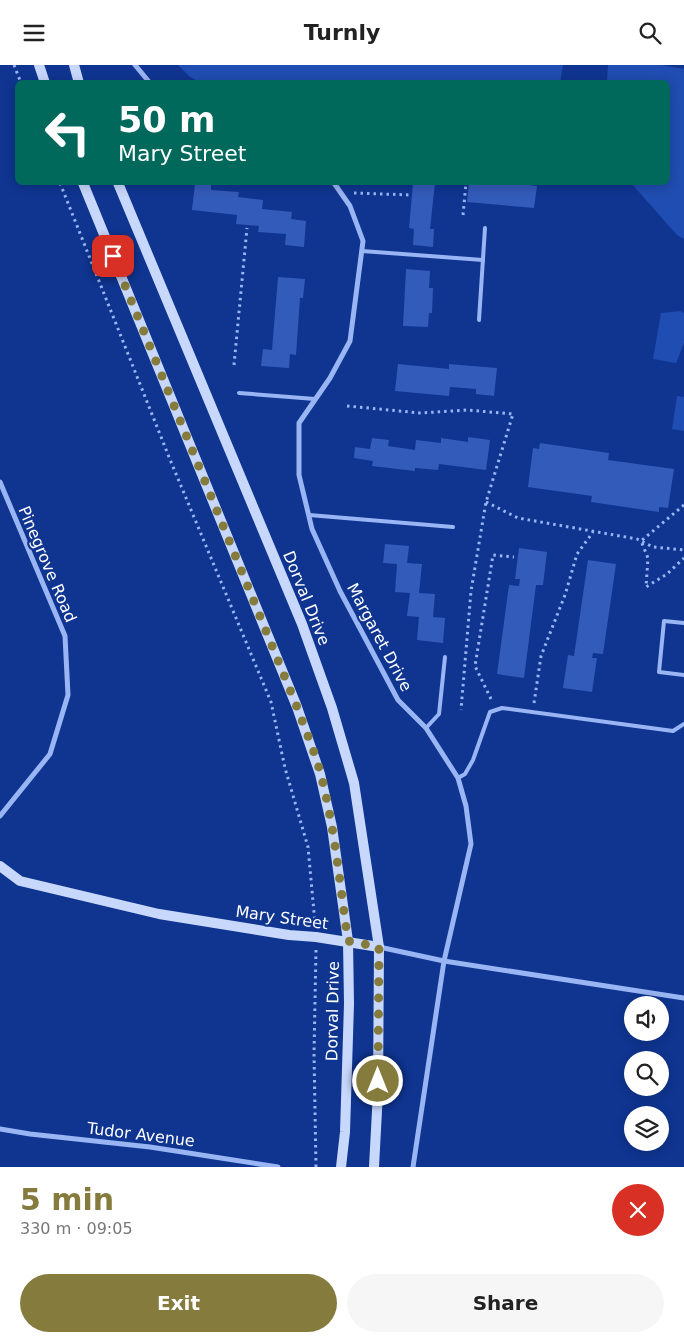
<!DOCTYPE html>
<html lang="en">
<head>
<meta charset="utf-8">
<style>
  body { margin:0; font-family:"DejaVu Sans",sans-serif; background:#f6f6f6; color:#222; height:100vh; display:flex; flex-direction:column; font-size:19px; white-space:nowrap }
  * { box-sizing:border-box; margin:0 }
  p { font-size:16px; color:#767676 }
  .icon { flex:none; width:28px; height:28px; fill:none; stroke:currentColor; stroke-width:2; stroke-linecap:round; stroke-linejoin:round }
  .map { position:relative; height:1102px; overflow:hidden }
  .drawer { display:flex; flex-direction:column; background:#fff; flex:1 }
  .drawer>* { flex:none }
  .hud { position:absolute; left:15px; top:15px; width:655px; height:105px; border-radius:8px; box-shadow:0 2px 12px #0003; background:#00695c; color:#fff; overflow:hidden }
  .fabs { position:absolute; left:624px; top:931px; display:grid; gap:10px }
  .fabs a { display:grid; place-items:center; width:45px; height:45px; border-radius:50%; background:#fff; box-shadow:0 2px 12px #0003; font-size:25px }
  .pin { position:absolute; display:grid; place-items:center; width:42px; height:42px; color:#fff; margin:-21px; border-radius:10px; box-shadow:0 2px 8px #0006 }
  .me { position:absolute; width:55px; margin:-28px; rotate:0deg; stroke-linejoin:round; filter:drop-shadow(0 0 4px #0008) }
  .turn { display:flex; align-items:center; gap:18px; height:105px; padding:0 20px; font-size:22px }
  .turn .icon { width:65px; height:65px; stroke-width:2.5 }
  .turn b { display:block; font-size:35px; line-height:42px }
  .round { display:grid; place-items:center; flex:none; width:52px; height:52px; border-radius:26px; background:#f6f6f6 }
  .summary { display:flex; align-items:center; justify-content:space-between; height:85px; padding:0 20px }
  h1 { font-size:30px; font-weight:800; line-height:38px; color:#857b3c }
  .button { display:flex; gap:10px; margin-top:auto; padding:10px 20px }
  .button a { flex:1; height:58px; border-radius:30px; background:#857b3c; color:#fff; font-size:20px; font-weight:800; line-height:58px; text-align:center }
  .button a+a { background:#f6f6f6; color:#222 }
  header { display:flex; justify-content:space-between; align-items:center; height:65px; padding:0 20px; background:#fff; font-size:22px; font-weight:800 }
  .map>svg:first-child { display:block }
  .park { fill:#204db1 }
  .building { fill:#335bb9 }
  .lines { fill:none; stroke-linecap:round; stroke-linejoin:round }
  .path { stroke:#99b5f4; stroke-width:3; stroke-dasharray:2.5 4; stroke-linecap:butt }
  .lane { stroke:#99b5f4; stroke-width:4 }
  .street { stroke:#99b5f4; stroke-width:5 }
  .secondary { stroke:#c8d8fd; stroke-width:10 }
  .route { stroke:#857b3c; stroke-width:9; stroke-dasharray:0 16.2 }
  .labels { text-anchor:middle; stroke-width:4.5; stroke-linejoin:round; paint-order:stroke }
  .street-label { font-size:16px; fill:#fff; stroke:#0f3591 }
</style>
</head>
<body>
<header><svg class="icon" aria-label="menu" viewBox="0 0 24 24"><path d="M4 6h16M4 12h16M4 18h16"/></svg>Turnly<svg class="icon" aria-label="search" viewBox="0 0 24 24"><circle cx="10" cy="10" r="6"/><path d="M15 15l6 6"/></svg></header>
<div class="map">
<svg width="684" height="1102" viewBox="0 0 684 1102">
  <rect width="100%" height="100%" fill="#0f3591"/>
  <g class="park">
    <polygon points="178,0 563,0 560,18 201,18 190,12"/>
    <polygon points="608,0 661,0 684,4 684,174 677,170 631,118 668,118 668,18 607,17"/>
    <polygon points="681,246 684,248 684,278 676,298 653,294 661,248"/>
    <polygon points="677,331 684,332 684,366 672,364"/>
  </g>
  <g class="building">
    <polygon points="413,118 435,118 430,164 434,164 433,182 413,180 414,164 409,163"/>
    <polygon points="469,118 521,118 521,119 537,121 534,143 467,137"/>
    <polygon points="195,119 211,120 211,125 239,127 238,132 263,135 262,144 292,147 291,154 306,156 304,182 285,180 286,169 258,167 259,161 236,159 237,150 192,145"/>
    <polygon points="406,204 430,206 429,223 433,223 432,248 429,248 428,262 403,261"/>
    <polygon points="278,212 305,214 303,233 300,233 296,290 290,289 289,303 261,301 263,284 272,285"/>
    <polygon points="398,299 449,304 449,299 497,303 494,331 476,329 476,324 450,322 449,331 395,326"/>
    <polygon points="468,372 490,375 486,405 439,399 438,405 415,403 415,406 372,401 373,396 354,393 355,382 370,384 372,373 389,375 388,381 415,385 416,375 441,378 441,373 468,377"/>
    <polygon points="540,378 609,388 608,395 674,404 668,443 659,442 659,447 591,437 592,431 528,422 533,383 539,384"/>
    <polygon points="385,479 409,481 407,498 422,499 419,528 435,529 433,552 445,553 443,578 417,575 419,552 407,551 410,528 395,527 397,499 383,498"/>
    <polygon points="519,483 547,487 543,520 536,520 524,613 497,609 509,520 519,521 520,514 515,514"/>
    <polygon points="588,495 616,499 603,589 593,588 592,593 597,593 592,627 563,623 568,590 574,591"/>
  </g>
  <g class="lines">
    <g class="path">
      <polyline points="14,0 21,18"/>
      <polyline points="60,118 169,392 271,637 285,703 308,782 315,858"/>
      <polyline points="354,128 411,130"/>
      <polyline points="463,150 466,118"/>
      <polyline points="234,300 247,163"/>
      <polyline points="347,341 420,348 467,345 513,349 486,437 471,526 461,645"/>
      <polyline points="486,437 518,453 637,474 653,482 684,485"/>
      <polyline points="684,440 641,476 648,493 646,522 667,509 684,493"/>
      <polyline points="491,634 475,601 493,490 514,492"/>
      <polyline points="534,638 541,591 565,530 577,489 593,467"/>
      <polyline points="316,885 314,988 316,1102"/>
    </g>
    <g class="lane">
      <polyline points="362,186 483,195"/>
      <polyline points="479,255 485,163"/>
      <polyline points="239,328 315,334"/>
      <polyline points="309,450 453,462"/>
      <polyline points="684,558 664,556 659,607 684,610"/>
      <polyline points="426,663 439,649 445,592"/>
      <polyline points="458,713 465,709 473,695 490,647 502,643 673,666 684,659"/>
    </g>
    <g class="street">
      <polyline points="135,0 150,18"/>
      <polyline points="334,118 350,141 363,176 350,276 330,313 299,358 299,410 312,464 340,526 398,635 426,663 458,713 466,741 471,779 444,896 413,1102"/>
      <polyline points="0,417 65,571 68,630 50,689 0,751"/>
      <polyline points="379,882 444,896 684,933"/>
      <polyline points="0,1064 30,1069 150,1082 278,1102"/>
    </g>
    <g class="secondary">
      <polyline points="39,0 45,18"/>
      <polyline points="74,0 79,18"/>
      <polyline points="83,118 297,642 320,709 332,762 348,876 349,939 345,1067 341,1102"/>
      <polyline points="118,118 302,559 332,643 354,718 379,882 378,1027 374,1102"/>
      <polyline points="0,801 20,816 159,849 289,870 316,872 379,882"/>
    </g>
  </g>
  <g class="lines">
    <path class="route" d="M113,191L297,642C305,664 315,687 321,710C335,764 340,821 348,876L379,882L378,1016"/>
  </g>
  <g class="labels">
    <g class="street-label">
      <text transform="translate(48 499) rotate(67)" y="6">Pinegrove Road</text>
      <text transform="translate(307 533) rotate(68)" y="6">Dorval Drive</text>
      <text transform="translate(380 572) rotate(62)" y="6">Margaret Drive</text>
      <text transform="translate(282 852) rotate(8)" y="6">Mary Street</text>
      <text transform="translate(332 946) rotate(-89)" y="6">Dorval Drive</text>
      <text transform="translate(141 1069) rotate(7)" y="6">Tudor Avenue</text>
    </g>
  </g>
</svg>
<div class="fabs">
<a><svg class="icon" aria-label="sound" viewBox="0 0 24 24"><path d="M4 9h4l5-4v14l-5-4H4zM17 9q2 3 0 6"/></svg></a>
<a><svg class="icon" aria-label="search" viewBox="0 0 24 24"><circle cx="10" cy="10" r="6"/><path d="M15 15l6 6"/></svg></a>
<a><svg class="icon" aria-label="layers" viewBox="0 0 24 24"><path d="M12 4l9 5-9 5-9-5zM3 14l9 5 9-5"/></svg></a>
</div>
<div class="pin" style="left:113px;top:191px;background:#d93025"><svg class="icon" aria-label="arrive" viewBox="0 0 24 24"><path d="M6 21V4h12l-3 4 3 4H6"/></svg></div>
<svg class="me" style="left:378px;top:1016px" viewBox="-20 -20 40 40"><circle r="17" fill="#857b3c" stroke="#fff" stroke-width="3"/><path d="M0-11L8 9 0 5-8 9z" fill="#fff"/></svg>
<div class="hud">
<div class="turn"><svg class="icon" aria-label="left" viewBox="0 0 24 24"><path d="M17 20v-9H6M10 6l-5 5 5 5"/></svg><div><b>50 m</b>Mary Street</div></div>
</div>
</div>
<section class="drawer">
<div class="summary"><div><h1>5 min</h1><p>330 m · 09:05</p></div><a class="round" style="background:#d93025;color:#fff"><svg class="icon" aria-label="close" viewBox="0 0 24 24"><path d="M6 6l12 12M18 6L6 18"/></svg></a></div>
<div class="button"><a>Exit</a><a>Share</a></div>
</section>
</body>
</html>
